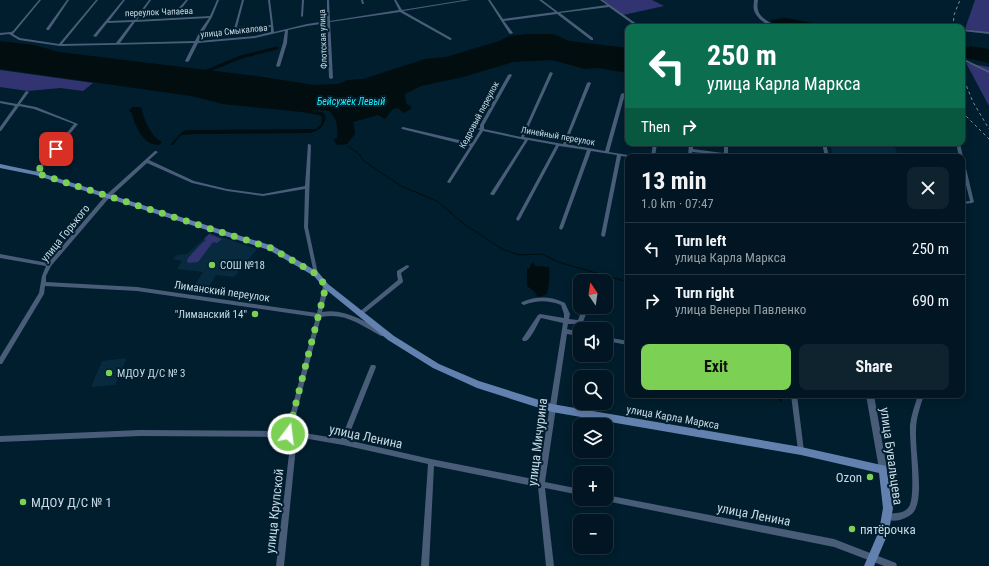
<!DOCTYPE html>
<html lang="en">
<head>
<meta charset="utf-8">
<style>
  body { margin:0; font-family:"Roboto Condensed",sans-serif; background:#0f232f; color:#f1f3f6; height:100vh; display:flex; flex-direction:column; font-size:15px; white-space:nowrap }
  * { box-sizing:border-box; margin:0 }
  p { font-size:13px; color:#969fa5 }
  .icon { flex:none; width:22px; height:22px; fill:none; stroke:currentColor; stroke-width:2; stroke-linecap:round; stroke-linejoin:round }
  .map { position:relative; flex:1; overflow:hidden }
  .sheet { position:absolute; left:625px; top:154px; width:340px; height:244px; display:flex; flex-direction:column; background:#011622; border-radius:8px; box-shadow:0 2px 10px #0003,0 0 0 1px #233540 }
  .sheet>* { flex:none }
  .hud { position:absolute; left:625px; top:24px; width:340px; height:122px; border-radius:8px; box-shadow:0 2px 10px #0003,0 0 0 1px #233540; background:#0b6e4f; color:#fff; overflow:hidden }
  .needle { width:26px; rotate:347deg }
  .tools { position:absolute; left:573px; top:274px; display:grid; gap:8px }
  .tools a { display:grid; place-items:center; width:40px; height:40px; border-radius:8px; background:#011622; box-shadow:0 2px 10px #0003,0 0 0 1px #233540; font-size:20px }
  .pin { position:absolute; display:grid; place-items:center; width:34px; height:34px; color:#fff; margin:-17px; border-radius:8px; box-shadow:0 2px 6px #0006 }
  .me { position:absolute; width:44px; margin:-22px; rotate:15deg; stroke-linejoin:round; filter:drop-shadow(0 0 3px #0008) }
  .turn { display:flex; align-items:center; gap:14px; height:84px; padding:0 16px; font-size:18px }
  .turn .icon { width:52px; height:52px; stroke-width:2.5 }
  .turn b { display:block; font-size:28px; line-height:34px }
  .then { display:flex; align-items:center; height:38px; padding:0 16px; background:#0003; gap:8px; font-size:15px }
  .round { display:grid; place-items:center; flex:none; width:42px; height:42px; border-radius:8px; background:#0f232f }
  .overview { display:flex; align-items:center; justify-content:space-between; height:68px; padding:0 16px }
  h1 { font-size:24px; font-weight:700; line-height:30px }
  .button { display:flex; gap:8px; margin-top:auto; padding:8px 16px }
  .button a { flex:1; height:46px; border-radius:8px; background:#7cd155; color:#111; font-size:16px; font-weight:700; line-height:46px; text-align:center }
  .button a+a { background:#0f232f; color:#f1f3f6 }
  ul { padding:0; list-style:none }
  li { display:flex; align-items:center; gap:12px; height:52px; padding:0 16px; border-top:1px solid #233540 }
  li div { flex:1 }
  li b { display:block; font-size:15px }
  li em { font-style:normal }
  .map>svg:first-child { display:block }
  .built { fill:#082a3f }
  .green { fill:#313471 }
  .water { fill:#010d0e }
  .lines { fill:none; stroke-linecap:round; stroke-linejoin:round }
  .stream-far1 { stroke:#010d0e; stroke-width:1 }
  .stream { stroke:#010d0e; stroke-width:1.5 }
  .canal { stroke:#010d0e; stroke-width:3 }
  .minor { fill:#495c78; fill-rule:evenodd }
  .tertiary { fill:#495c78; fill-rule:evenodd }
  .secondary { fill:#6281ae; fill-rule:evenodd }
  .rail { stroke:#788d9a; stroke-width:1; stroke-dasharray:3 3; stroke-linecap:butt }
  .route { stroke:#7cd155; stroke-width:7; stroke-dasharray:0 12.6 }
  .poi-dot { fill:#7cd155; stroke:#011e2e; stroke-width:1.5 }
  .labels { text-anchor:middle; stroke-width:4; stroke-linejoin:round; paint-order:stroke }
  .far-street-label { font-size:9px; fill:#c8d9e4; stroke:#011e2e }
  .far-water-label { font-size:10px; font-style:italic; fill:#19eff3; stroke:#011e2e }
  .street-label { font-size:11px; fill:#c8d9e4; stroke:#011e2e }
  .poi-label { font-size:11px; fill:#c8d9e4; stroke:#011e2e; text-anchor:start }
  .near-street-label { font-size:13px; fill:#c8d9e4; stroke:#011e2e }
  .near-poi-label { font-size:13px; fill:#c8d9e4; stroke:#011e2e; text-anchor:start }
</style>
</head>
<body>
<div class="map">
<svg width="989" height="566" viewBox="0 0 989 566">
  <rect width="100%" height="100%" fill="#011e2e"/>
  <g class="built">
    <polygon points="830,143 894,143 898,157 833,157"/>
    <polygon points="210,233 257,249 234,277 216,275 204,295 190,293 203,272 177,269 182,261 173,259 177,255 187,254"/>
    <polygon points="127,358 115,385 91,387 102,361"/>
  </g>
  <g class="green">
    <polygon points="603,0 652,0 664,6 623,15"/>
    <polygon points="975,0 989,0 989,33 965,29"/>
    <polygon points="966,63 989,67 989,106"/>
    <polygon points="0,70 93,83 83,91 60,88 28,91 0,87"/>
    <polygon points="209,234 222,239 217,243 213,242 198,262 188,263 187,260 189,257 202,243 206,240 204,239"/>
  </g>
  <g class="water">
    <polygon points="786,18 818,24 847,27 777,27 770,20"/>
    <path d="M528,34H553L569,41L628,48V73L598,68L585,69L552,60L513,62L463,77L421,86L405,94L406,103L412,108L404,113L398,108L393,109L385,119L378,115L353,122L355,134L347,144L337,145L333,139L337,138C338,127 337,118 329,111L313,110L324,113L326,118C323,127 319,131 310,133L197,134L181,135L173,145H170L182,132L186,130L316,129L321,124L322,117L319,115L302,112L223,104L191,96L0,69V41L34,45L59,52L257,76L314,85L338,84L348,80L363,79L425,59L446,57L499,41L509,36Z"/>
    <polygon points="971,46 989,49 989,63 962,57 962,53 967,52 965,48"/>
    <path d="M132,107H141C144,119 150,136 162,142L159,145C156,145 152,144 150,143C140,138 134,123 132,113L129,111Z"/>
    <path d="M533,262L535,266L549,267C550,271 549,288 547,293C545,296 542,296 538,297L534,291L527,286V269L530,268V266Z"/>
  </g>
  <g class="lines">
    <polyline class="stream-far1" points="348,146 359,154 364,161 401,186 437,201 464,224 502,249 519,255 542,254 558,262 628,282"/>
    <polyline class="stream" points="776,395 781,401"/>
    <polyline class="canal" points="207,71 241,57 277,48"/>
    <g class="minor">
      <path d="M39,0H41L13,34L20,38L59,44L96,0H98L62,44L116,43L132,22L107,23L96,37L93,36L123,0H125L109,21L134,20L149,0H151L137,20L210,16L217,0H219L212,17L205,29L199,41L255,36L271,32V27L234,29L242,0H244L237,27L271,25L268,0H270L274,32L307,24L327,21V0H329L330,21L399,10L394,0H396L402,10L464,0H470L403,11L451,38L452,39L450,40L400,12L330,22L333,78L331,79L329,78L327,23L307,26L288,30L287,43L280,66L278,67L276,66L283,43L285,31L255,38L198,43L189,61L187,62L185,61L194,43L60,46L19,40L9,34L0,35V33L11,32L13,31ZM209,18L201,29L195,41L120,43L135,22Z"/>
      <polygon points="67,0 69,0 49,30 47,30 46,29"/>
      <polygon points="186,0 188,0 179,12 177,12 177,10"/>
      <polygon points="302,0 304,0 303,16 302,17 301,16"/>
      <polygon points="361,0 363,0 364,4 362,4"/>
      <polygon points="488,0 490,0 503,19 555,12 539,0 542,0 558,12 607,5 600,0 603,0 641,27 637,27 609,7 560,13 593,38 593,40 591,40 557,14 504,21 513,33 511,34 509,33"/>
      <polygon points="962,29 989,32 989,34 962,31"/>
      <polygon points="962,36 964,37 964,42 962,43"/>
      <polygon points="962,58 989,71 989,73 962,60"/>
      <polygon points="550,72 553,73 524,137 563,144 587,83 589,82 591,83 566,144 605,151 621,94 623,93 625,94 609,152 634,156 636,157 628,157 621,156 605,236 603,237 601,235 617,155 591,151 563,228 561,230 559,228 587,150 559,146 520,219 518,221 516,219 556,145 528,140 494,195 492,195 490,194 525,140 483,131 450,183 449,183 447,182 470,146 402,129 401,128 403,127 472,143 480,130 477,129 480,128 480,125 508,75 510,74 512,75 484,125 484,129 521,137"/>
      <polygon points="26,91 29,92 20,104 36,107 78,124 37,174 36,174 34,173 35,172 74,124 34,109 19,106 1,131 0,131 0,127 15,106 0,103 0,101 17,104"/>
      <polygon points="653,143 657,143 655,157 651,157"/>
      <polygon points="689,143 693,143 693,149 723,153 724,152 724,143 728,143 728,153 723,155 692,152 692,157 688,157"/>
      <polygon points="956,143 960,143 963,157 962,158 962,157 959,157"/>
      <path d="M308,144H309L311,145L308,227L318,274V275H314V274L304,227L305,189L263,196L227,191L192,183L147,163L110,197L51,266L46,276V282L137,287L317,313L323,286L324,285H328L329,286L322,312C345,308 365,322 385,332L386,334L385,336H381C361,325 345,312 321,317L292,431L341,439L370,367L371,365H375L376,367L347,440L431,459L538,480L563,323L541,318C538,323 531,339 526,341C525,341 524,341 523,341L522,339L538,315L540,314L564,318V314L561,305C548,300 537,300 524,305L522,304L521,303L522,302C537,296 550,296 565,303L570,314L569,319L578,320L583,307H589L582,324H568L567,329L580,332V336L567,334L545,482L580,489V495L545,488L554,566H546L538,487L434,466L429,566H421L428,464L343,445L297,437L284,566H276L291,437L140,436L0,442V436L140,430L286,431L316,317L137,291L45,286L44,294L2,364H0V357L39,293L42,276L46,266L0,258V254L48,263L106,195L155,151H156L158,152L149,160L194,181L227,189L263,194L305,186Z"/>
      <polygon points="962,159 964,160 974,202 972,203 962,204 962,202 970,201 962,169"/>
      <polygon points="407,265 409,266 409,267 401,273 403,281 403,282 362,315 358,315 357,314 358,313 398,280 397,275 397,271"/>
      <polygon points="606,337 628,341 628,345 606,341"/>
      <polygon points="791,395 797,395 804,451 803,453 801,454 799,453 798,451"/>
      <path d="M918,395H924C920,407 916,418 916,431C915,452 924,493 915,510C912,516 905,518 900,520C895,521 889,521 885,519L884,517L885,515C892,512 902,515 908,508C917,499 909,441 910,425C911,415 915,405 918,395Z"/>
      <polygon points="606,495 834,539 896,563 897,566 884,566 834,547 606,501 604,500 603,499 606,499"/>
    </g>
    <g class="tertiary">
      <path d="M754,0H758C755,17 765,18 776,27C768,27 756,18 754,10C753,7 754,3 754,0Z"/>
      <polygon points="822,143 826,143 829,157 825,157"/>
      <polygon points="866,395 874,395 887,469 886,472 883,473 880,472 879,469"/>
    </g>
    <polygon class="secondary" points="0,164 38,172 273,246 318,272 328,284 394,336 439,364 479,381 552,404 801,447 886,466 893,508 889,531 874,566 864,566 879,531 883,508 879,473 801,455 552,412 477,388 433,368 388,340 324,288 314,276 269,250 35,175 0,168"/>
    <g class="rail">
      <polyline points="953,27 954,15 960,0"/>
      <polyline points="962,75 973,102 989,129"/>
      <polyline points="962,112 989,139"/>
    </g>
  </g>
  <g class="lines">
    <polyline class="route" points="56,149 36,173 271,248 316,274 326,286 288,434"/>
  </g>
  <g class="poi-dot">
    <circle cx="212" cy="265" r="4"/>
    <circle cx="255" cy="314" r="4"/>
    <circle cx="109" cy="373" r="4"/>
    <circle cx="870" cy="477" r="4"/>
    <circle cx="23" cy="502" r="4"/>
    <circle cx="852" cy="529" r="4"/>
  </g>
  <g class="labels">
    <g class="far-street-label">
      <text transform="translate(159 12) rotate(-2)" y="3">переулок Чапаева</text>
      <text transform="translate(234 31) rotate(-6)" y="3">улица Смыкалова</text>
      <text transform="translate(323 39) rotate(-92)" y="3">Флотская улица</text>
      <text transform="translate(479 115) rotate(-62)" y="3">Кедровый переулок</text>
      <text transform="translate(558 136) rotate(10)" y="3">Линейный переулок</text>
    </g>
    <g class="far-water-label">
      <text x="351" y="105">Бейсужёк Левый</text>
    </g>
    <g class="street-label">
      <text transform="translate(65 233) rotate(-51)" y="4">улица Горького</text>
      <text transform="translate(222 291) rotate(8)" y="4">Лиманский переулок</text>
      <text transform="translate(673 417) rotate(10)" y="4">улица Карла Маркса</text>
    </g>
    <g class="poi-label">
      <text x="220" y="269">СОШ №18</text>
      <text x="247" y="318" text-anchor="end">"Лиманский 14"</text>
      <text x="117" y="377">МДОУ Д/С № 3</text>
    </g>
    <g class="near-street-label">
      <text transform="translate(366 436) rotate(12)" y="5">улица Ленина</text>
      <text transform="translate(537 442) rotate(-83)" y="5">улица Мичурина</text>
      <text transform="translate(892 456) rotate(82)" y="5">улица Бувальцева</text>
      <text transform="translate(274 511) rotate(-84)" y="5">улица Крупской</text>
      <text transform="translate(754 514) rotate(11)" y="5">улица Ленина</text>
    </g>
    <g class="near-poi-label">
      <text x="862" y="482" text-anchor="end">Ozon</text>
      <text x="31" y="507">МДОУ Д/С № 1</text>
      <text x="860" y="534">пятёрочка</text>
    </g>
  </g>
</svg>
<div class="tools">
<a><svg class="needle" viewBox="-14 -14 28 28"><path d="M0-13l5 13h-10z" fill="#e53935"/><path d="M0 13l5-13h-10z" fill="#969fa5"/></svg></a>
<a><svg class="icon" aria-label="sound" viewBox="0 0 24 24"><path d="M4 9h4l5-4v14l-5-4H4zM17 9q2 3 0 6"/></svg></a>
<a><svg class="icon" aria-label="search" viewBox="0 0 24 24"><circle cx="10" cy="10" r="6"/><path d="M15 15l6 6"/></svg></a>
<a><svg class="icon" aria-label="layers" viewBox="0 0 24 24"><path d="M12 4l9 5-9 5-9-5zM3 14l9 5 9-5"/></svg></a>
<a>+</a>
<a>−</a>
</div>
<div class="pin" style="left:56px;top:149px;background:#d93025"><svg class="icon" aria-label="arrive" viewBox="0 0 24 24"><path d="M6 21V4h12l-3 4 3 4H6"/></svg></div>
<svg class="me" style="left:288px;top:434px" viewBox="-20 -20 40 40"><circle r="17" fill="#7cd155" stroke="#fff" stroke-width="3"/><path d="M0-11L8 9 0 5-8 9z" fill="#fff"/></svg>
<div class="hud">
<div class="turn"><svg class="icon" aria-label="left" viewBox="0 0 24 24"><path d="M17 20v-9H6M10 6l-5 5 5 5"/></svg><div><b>250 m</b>улица Карла Маркса</div></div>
<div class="then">Then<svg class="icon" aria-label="right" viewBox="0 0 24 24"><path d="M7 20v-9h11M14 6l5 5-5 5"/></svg></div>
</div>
<section class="sheet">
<div class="overview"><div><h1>13 min</h1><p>1.0 km · 07:47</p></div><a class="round"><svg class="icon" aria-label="close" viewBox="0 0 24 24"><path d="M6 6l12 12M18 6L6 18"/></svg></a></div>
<ul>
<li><svg class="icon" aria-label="left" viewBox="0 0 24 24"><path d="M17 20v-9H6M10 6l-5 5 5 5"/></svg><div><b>Turn left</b><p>улица Карла Маркса</p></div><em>250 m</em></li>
<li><svg class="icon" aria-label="right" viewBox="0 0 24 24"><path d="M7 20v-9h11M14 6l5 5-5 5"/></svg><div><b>Turn right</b><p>улица Венеры Павленко</p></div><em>690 m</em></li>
</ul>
<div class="button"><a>Exit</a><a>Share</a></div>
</section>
</div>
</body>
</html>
